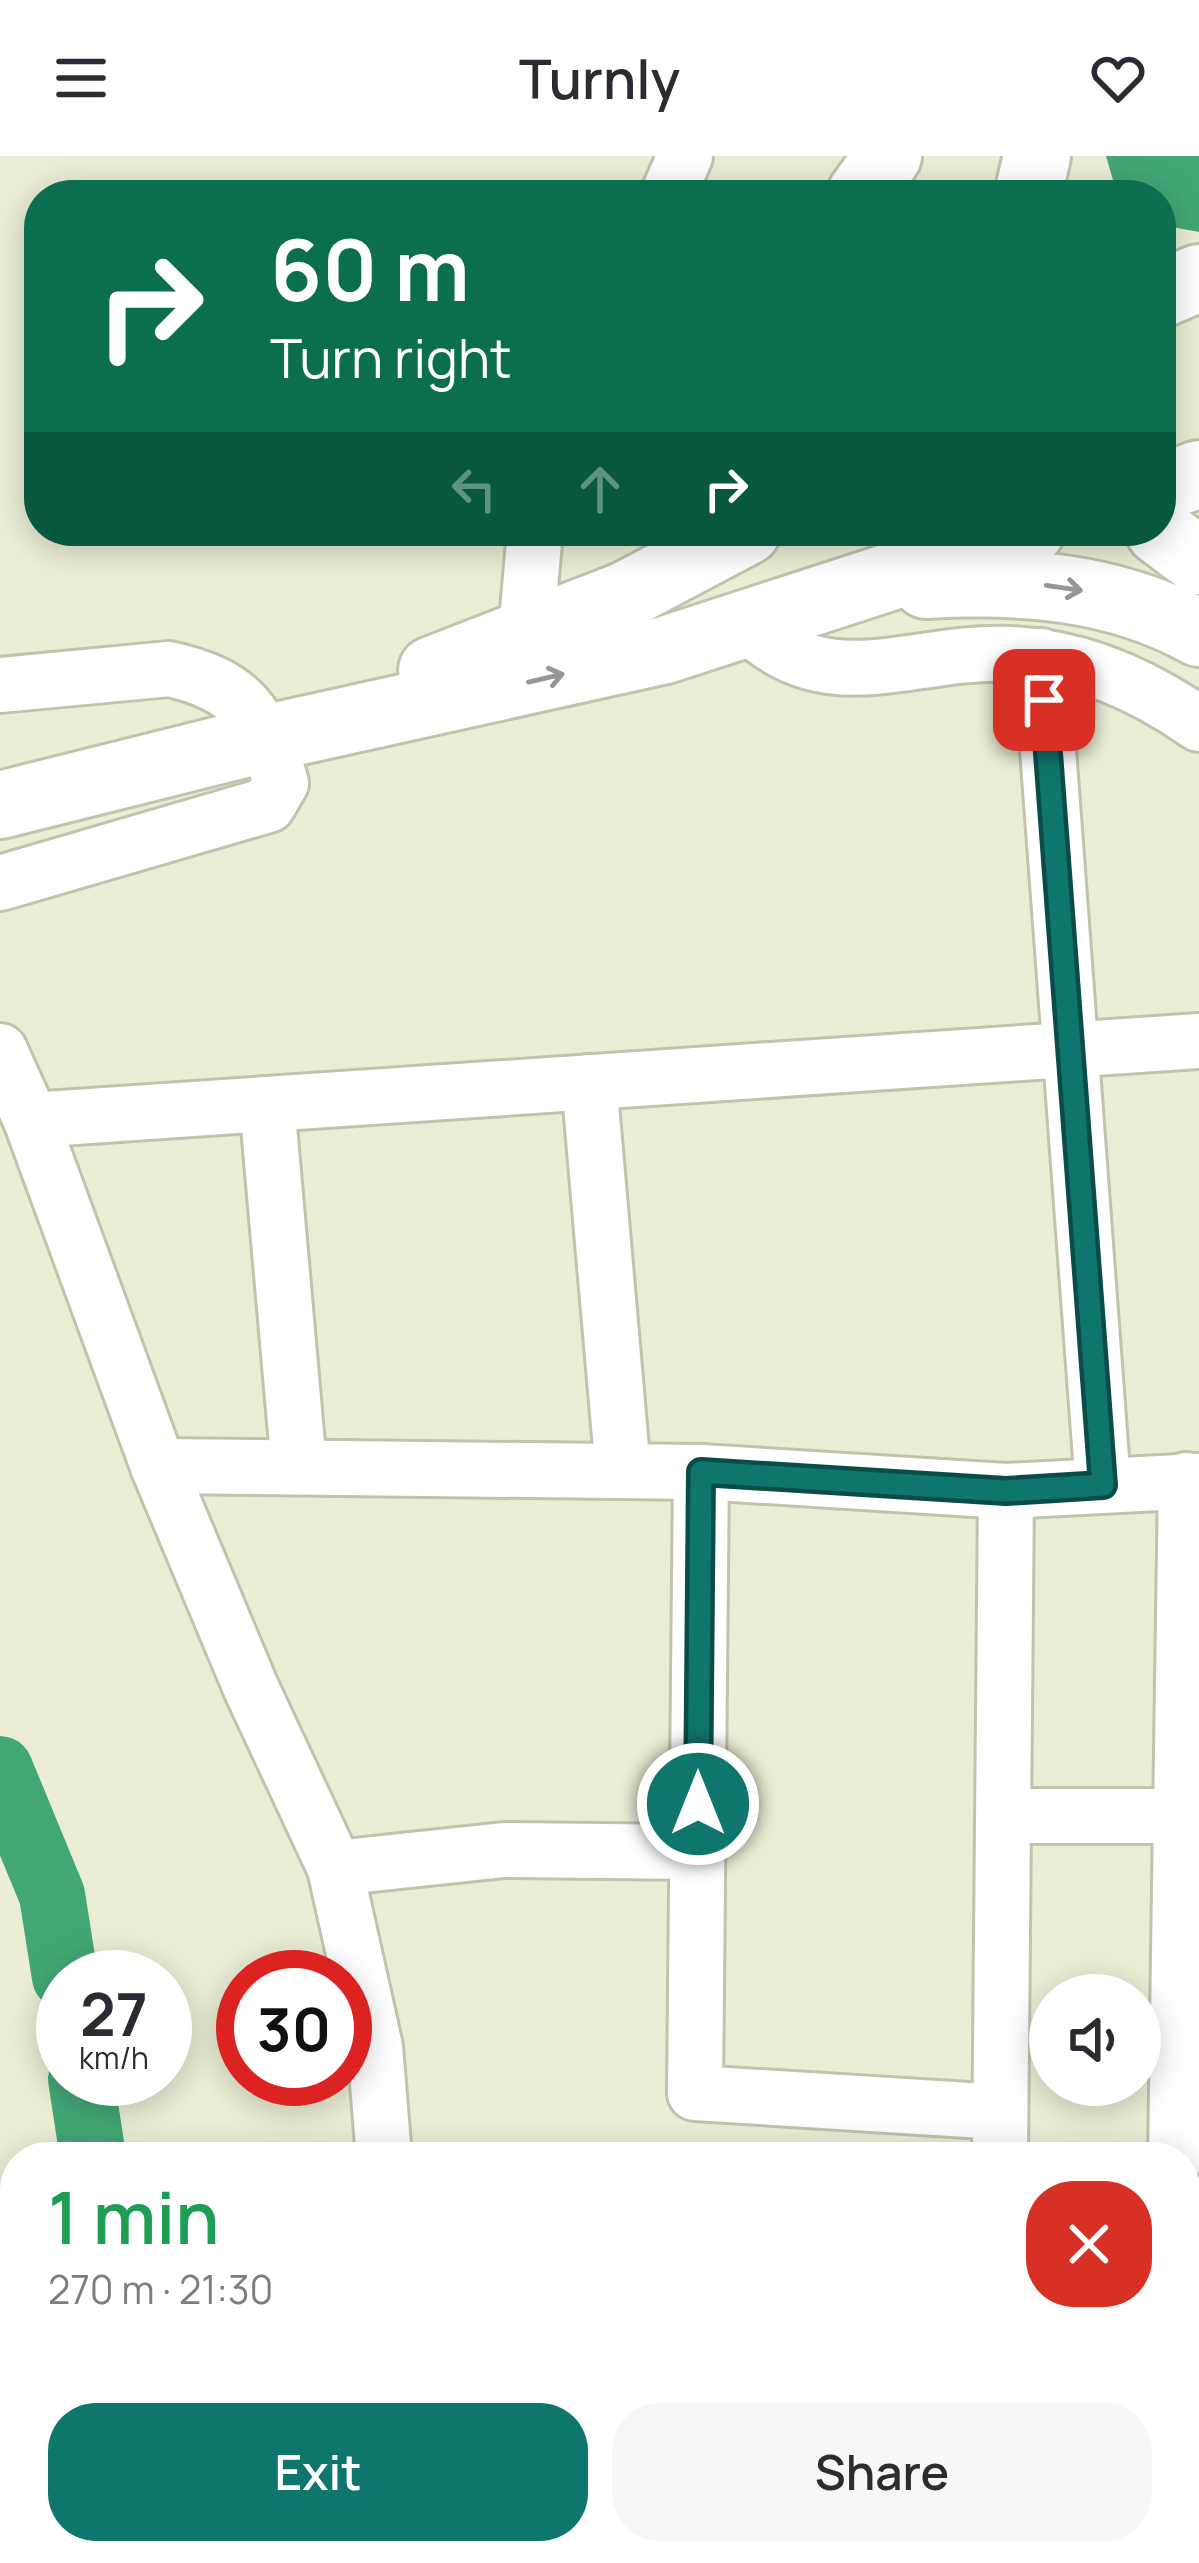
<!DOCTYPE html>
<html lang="en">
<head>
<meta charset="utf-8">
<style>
  body { margin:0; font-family:Manrope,sans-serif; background:#f7f7f7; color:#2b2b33; height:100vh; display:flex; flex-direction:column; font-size:45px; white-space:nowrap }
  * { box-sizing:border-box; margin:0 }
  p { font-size:39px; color:#7c7c81 }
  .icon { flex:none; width:66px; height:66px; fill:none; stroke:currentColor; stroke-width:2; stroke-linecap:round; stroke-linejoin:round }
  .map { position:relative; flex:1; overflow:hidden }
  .drawer { position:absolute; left:0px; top:1986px; width:1200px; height:423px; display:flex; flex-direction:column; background:#fff; border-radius:48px 48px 0 0; box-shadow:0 6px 30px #0003 }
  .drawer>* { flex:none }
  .hud { position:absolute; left:24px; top:24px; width:1152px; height:366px; border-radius:48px; box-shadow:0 6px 30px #0003; background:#0b6e4f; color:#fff; overflow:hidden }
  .fabs { position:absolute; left:1029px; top:1818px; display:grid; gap:24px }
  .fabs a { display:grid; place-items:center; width:132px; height:132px; border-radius:50%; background:#fff; box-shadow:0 6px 30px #0003; font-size:60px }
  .speed { position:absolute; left:36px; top:1794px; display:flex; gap:24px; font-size:60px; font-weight:700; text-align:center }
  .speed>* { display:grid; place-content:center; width:156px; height:156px; border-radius:50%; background:#fff; box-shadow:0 6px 30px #0003; line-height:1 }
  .speed small { font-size:30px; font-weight:400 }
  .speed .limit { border:18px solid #d22; background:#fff; color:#111 }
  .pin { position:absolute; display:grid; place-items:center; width:102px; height:102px; color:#fff; margin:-51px; border-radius:24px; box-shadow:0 6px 18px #0006 }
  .me { position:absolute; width:132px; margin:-66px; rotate:0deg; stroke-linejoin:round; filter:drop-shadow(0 0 9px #0008) }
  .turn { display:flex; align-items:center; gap:42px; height:252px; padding:0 48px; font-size:54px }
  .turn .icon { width:156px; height:156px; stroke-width:2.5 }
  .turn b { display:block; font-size:84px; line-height:102px }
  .lanes { display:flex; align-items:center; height:114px; padding:0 48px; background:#0003; justify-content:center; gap:60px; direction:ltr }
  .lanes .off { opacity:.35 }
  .round { display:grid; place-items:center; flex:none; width:126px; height:126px; border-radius:48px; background:#f7f7f7 }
  .head { display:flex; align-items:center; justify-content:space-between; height:204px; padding:0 48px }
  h1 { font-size:72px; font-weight:600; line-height:90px; color:#1e9e55 }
  .button { display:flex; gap:24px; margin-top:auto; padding:24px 48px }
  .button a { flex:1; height:138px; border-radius:48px; background:#0f766e; color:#fff; font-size:48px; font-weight:600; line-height:138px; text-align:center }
  .button a+a { background:#f7f7f7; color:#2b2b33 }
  header { display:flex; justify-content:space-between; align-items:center; height:156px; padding:0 48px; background:#fff; font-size:54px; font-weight:600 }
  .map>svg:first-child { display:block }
  .water { fill:#43a775 }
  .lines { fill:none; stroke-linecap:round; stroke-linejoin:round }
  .river { stroke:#43a775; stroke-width:66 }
  .minor-casing { stroke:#c1c4ac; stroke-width:60 }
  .major-casing { stroke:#c1c4ac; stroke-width:72 }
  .minor { stroke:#fff; stroke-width:54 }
  .major { stroke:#fff; stroke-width:66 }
  .oneway { stroke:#969692 }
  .route-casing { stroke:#0a4d48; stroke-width:30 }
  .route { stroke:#0f766e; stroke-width:21 }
</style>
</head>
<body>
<header><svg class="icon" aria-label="menu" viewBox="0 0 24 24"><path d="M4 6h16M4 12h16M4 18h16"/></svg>Turnly<svg class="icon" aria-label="heart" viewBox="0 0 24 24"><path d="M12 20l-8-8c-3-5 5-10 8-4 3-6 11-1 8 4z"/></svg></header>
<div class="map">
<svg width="1199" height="2407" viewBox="0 0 1199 2407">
  <rect width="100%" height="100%" fill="#ebeed5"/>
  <polygon class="water" points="1106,0 1199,0 1199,76 1161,69 1161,39 1123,39 1113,24"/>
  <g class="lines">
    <g class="river">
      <polyline points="0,1613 52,1739 65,1821"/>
      <polyline points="81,1923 93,2001"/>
      <polyline points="155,2394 157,2407"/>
    </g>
    <defs>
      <g id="minor">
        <polyline points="668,39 685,0"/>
        <path d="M747,468C829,548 912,493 1011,498C1081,501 1142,528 1199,568"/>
        <polyline points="526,477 535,375"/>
        <polyline points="1041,500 1103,1329"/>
        <path d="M0,529L169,513C242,529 261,559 281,627L268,649L0,727"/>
        <polyline points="0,895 31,964 158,1310 251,1532 335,1712 375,1891 384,2001"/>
        <polyline points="589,926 623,1315"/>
        <polyline points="267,948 299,1311"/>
        <polyline points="31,964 1199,885"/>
        <polyline points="158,1310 701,1316 1006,1335 1199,1325"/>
        <polyline points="701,1316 695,1937 1000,1956"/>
        <polyline points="1004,1660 1199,1660"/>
        <polyline points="335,1712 504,1694 698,1696"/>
        <polyline points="1000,2001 1006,1335"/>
        <polyline points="1176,2001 1186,1324"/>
        <polyline points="390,2407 390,2394"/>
        <polyline points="956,2407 956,2394"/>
      </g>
      <g id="major">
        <polyline points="860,39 888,0"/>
        <polyline points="1028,39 1037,0"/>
        <polyline points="1161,138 1199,122"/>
        <polyline points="1161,332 1199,318"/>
        <polyline points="1159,375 1199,405"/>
        <path d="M926,429C1022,424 1114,430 1199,477"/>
        <polyline points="432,514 626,439 747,375"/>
        <polyline points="0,649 268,582 665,494 1031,375"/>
      </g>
    </defs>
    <use href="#minor" class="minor-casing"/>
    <use href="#major" class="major-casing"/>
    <use href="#minor" class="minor"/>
    <use href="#major" class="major"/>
  </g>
  <defs><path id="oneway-shaft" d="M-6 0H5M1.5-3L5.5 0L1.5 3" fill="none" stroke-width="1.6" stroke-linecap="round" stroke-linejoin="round" transform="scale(3)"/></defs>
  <g class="oneway">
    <use href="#oneway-shaft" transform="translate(1064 432) rotate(8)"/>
    <use href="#oneway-shaft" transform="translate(546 522) rotate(-13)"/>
  </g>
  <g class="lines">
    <defs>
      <polyline id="route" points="698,1648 701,1316 1006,1335 1103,1329 1044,544"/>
    </defs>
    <use href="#route" class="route-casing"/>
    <use href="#route" class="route"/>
  </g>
</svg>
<div class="fabs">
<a><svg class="icon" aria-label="sound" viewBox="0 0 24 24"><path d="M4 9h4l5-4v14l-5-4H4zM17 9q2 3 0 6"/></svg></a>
</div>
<div class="speed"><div>27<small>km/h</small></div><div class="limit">30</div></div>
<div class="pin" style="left:1044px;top:544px;background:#d93025"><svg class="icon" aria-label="arrive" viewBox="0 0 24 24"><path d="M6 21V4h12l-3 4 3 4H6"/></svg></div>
<svg class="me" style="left:698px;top:1648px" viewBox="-20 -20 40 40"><circle r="17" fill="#0f766e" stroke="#fff" stroke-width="3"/><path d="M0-11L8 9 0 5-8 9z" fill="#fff"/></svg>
<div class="hud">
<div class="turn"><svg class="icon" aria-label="right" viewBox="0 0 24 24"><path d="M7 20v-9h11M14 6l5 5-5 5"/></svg><div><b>60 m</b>Turn right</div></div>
<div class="lanes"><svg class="icon off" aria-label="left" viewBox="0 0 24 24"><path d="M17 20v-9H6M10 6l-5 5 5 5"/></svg><svg class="icon off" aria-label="ahead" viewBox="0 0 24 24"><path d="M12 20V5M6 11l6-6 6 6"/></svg><svg class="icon" aria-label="right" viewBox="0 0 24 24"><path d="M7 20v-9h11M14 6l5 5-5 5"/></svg></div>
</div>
<section class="drawer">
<div class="head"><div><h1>1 min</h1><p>270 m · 21:30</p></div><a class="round" style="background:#d93025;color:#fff"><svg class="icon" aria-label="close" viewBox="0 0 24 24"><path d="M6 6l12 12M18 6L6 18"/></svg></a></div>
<div class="button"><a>Exit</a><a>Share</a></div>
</section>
</div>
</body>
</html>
